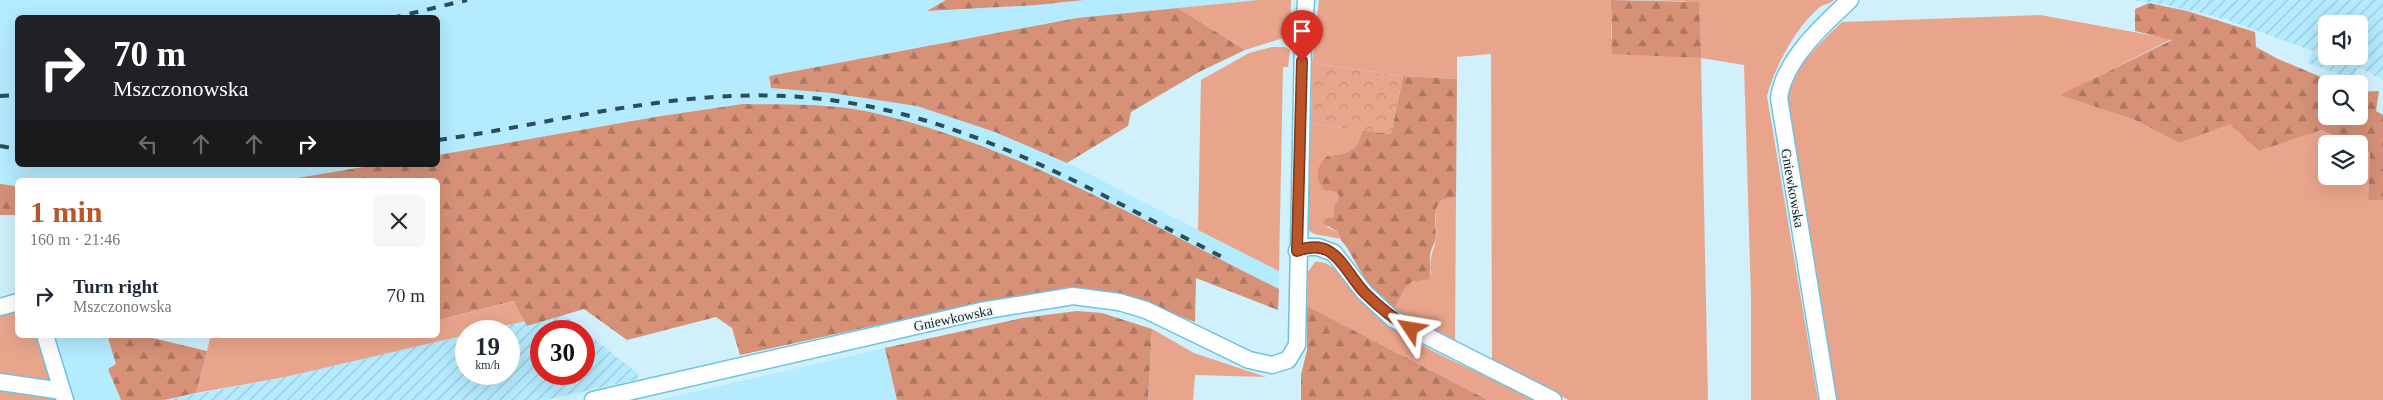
<!DOCTYPE html>
<html lang="en">
<head>
<meta charset="utf-8">
<style>
  body { margin:0; font-family:"Times New Roman",serif; background:#f6f6f7; color:#1f2937; height:100vh; display:flex; flex-direction:column; font-size:19px; white-space:nowrap }
  * { box-sizing:border-box; margin:0 }
  p { font-size:16px; color:#747a83 }
  .icon { flex:none; width:28px; height:28px; fill:none; stroke:currentColor; stroke-width:2; stroke-linecap:round; stroke-linejoin:round }
  .map { position:relative; flex:1; overflow:hidden }
  .details { position:absolute; left:15px; top:178px; width:425px; height:160px; display:flex; flex-direction:column; background:#fff; border-radius:8px; box-shadow:0 5px 20px #0002 }
  .details>* { flex:none }
  .banner { position:absolute; left:15px; top:15px; width:425px; height:152px; border-radius:8px; box-shadow:0 5px 20px #0002; background:#202124; color:#fff; overflow:hidden }
  .controls { position:absolute; left:2318px; top:15px; display:grid; gap:10px }
  .controls a { display:grid; place-items:center; width:50px; height:50px; border-radius:8px; background:#fff; box-shadow:0 5px 20px #0002; font-size:25px }
  .speed { position:absolute; left:455px; top:320px; display:flex; gap:10px; font-size:25px; font-weight:700; text-align:center }
  .speed>* { display:grid; place-content:center; width:65px; height:65px; border-radius:50%; background:#fff; box-shadow:0 5px 20px #0002; line-height:1 }
  .speed small { font-size:12px; font-weight:400 }
  .speed .limit { border:8px solid #d22; background:#fff; color:#111 }
  .pin { position:absolute; display:grid; place-items:center; width:42px; height:42px; color:#fff; margin:-51px -21px; border-radius:50% 50% 50% 0; rotate:-45deg; box-shadow:0 0 5px #0007 }
  .pin .icon { rotate:45deg }
  .me { position:absolute; width:55px; margin:-28px; rotate:303deg; stroke-linejoin:round; filter:drop-shadow(0 0 4px #0008) }
  .turn { display:flex; align-items:center; gap:18px; height:105px; padding:0 15px; font-size:22px }
  .turn .icon { width:65px; height:65px; stroke-width:2.5 }
  .turn b { display:block; font-size:35px; line-height:42px }
  .lanes { display:flex; align-items:center; height:48px; padding:0 15px; background:#0003; justify-content:center; gap:25px; direction:ltr }
  .lanes .off { opacity:.35 }
  .round { display:grid; place-items:center; flex:none; width:52px; height:52px; border-radius:8px; background:#f6f6f7 }
  .summary { display:flex; align-items:center; justify-content:space-between; height:85px; padding:0 15px }
  h1 { font-size:30px; font-weight:700; line-height:38px; color:#bb5529 }
  ul { padding:0; list-style:none }
  li { display:flex; align-items:center; gap:15px; height:65px; padding:0 15px }
  li div { flex:1 }
  li b { display:block; font-size:19px }
  li em { font-style:normal }
  .map>svg:first-child { display:block }
  .built { fill:#b4ebff }
  .industrial { fill:url(#industrial-furrows); fill-rule:evenodd }
  .green { fill:#e9a58b }
  .forest { fill:url(#forest-firs) }
  .park { fill:url(#park-crowns) }
  .lines { fill:none; stroke-linecap:round; stroke-linejoin:round }
  .minor-casing { stroke:#6cc4e1; stroke-width:19 }
  .minor { stroke:#fff; stroke-width:16 }
  .rail { stroke:#2b4e59; stroke-width:4; stroke-dasharray:9 9; stroke-linecap:butt }
  .route-casing { stroke:#7a371b; stroke-width:12 }
  .route { stroke:#bb5529; stroke-width:9 }
  .labels { text-anchor:middle; stroke-width:4.5; stroke-linejoin:round; paint-order:stroke }
  .street-label { font-size:14px; fill:#00232e; stroke:#f7f7f7 }
</style>
</head>
<body>
<div class="map">
<svg width="2383" height="400" viewBox="0 0 2383 400">
  <defs>
    <pattern id="industrial-furrows" width="10" height="10" patternUnits="userSpaceOnUse" patternTransform="scale(1.25)"><rect width="10" height="10" fill="#b4ebff"/><path d="M-1 1l2-2M0 10L10 0M9 11l2-2" fill="none" stroke="#99c9db"/></pattern>
    <pattern id="forest-firs" width="22" height="20" patternUnits="userSpaceOnUse" patternTransform="scale(1.25)"><rect width="22" height="20" fill="#d69177"/><path d="M5 1l3.5 6h-7zM16 11l3.5 6h-7z" fill="#ab7662"/></pattern>
    <pattern id="park-crowns" width="20" height="18" patternUnits="userSpaceOnUse" patternTransform="scale(1.25)"><rect width="20" height="18" fill="#e9a58b"/><path d="M2 6a3 3 0 1 1 6 0M12 15a3 3 0 1 1 6 0" fill="none" stroke="#c68e78"/></pattern>
  </defs>
  <rect width="100%" height="100%" fill="#d0f0fc"/>
  <g class="built">
    <polygon points="0,0 946,0 928,11 1037,5 1084,0 1259,0 1077,18 769,76 771,88 831,93 917,106 995,132 1067,163 1279,271 1279,289 1061,180 952,135 870,112 828,105 743,104 661,116 438,155 438,18 18,18 18,165 375,165 285,180 18,180 17,186 0,184"/>
    <polygon points="51,335 107,335 116,364 114,385 121,400 70,400"/>
    <polygon points="885,348 897,400 659,400"/>
  </g>
  <g class="industrial">
    <path d="M2131,0H2383V80L2358,67L2352,79L2308,63L2313,51L2225,19L2162,4ZM2326,24H2359V56H2326Z"/>
    <path d="M564,315L637,373L639,379L546,400H164L285,377L466,335V374H509V331H481L526,321L527,326ZM541,331H584V374H541Z"/>
  </g>
  <g class="green">
    <polygon points="1259,0 1291,0 1290,36 1245,50 1178,8"/>
    <path d="M1319,0H1611V38L1665,55L1700,58L1685,1L1627,0H1834C1830,4 1824,4 1820,7C1796,27 1775,66 1767,96L1818,400H1751V298L1744,65L1701,58L1708,400H1569L1492,362L1491,54L1457,57V79L1403,76L1312,63Z"/>
    <path d="M2040,15L2172,39L2061,95L2135,120L2179,143L2230,123L2259,151L2320,130L2351,144H2326V176H2359V147L2370,153L2368,200H2383V400H1836L1790,126C1789,116 1786,104 1788,94C1791,70 1825,38 1842,22Z"/>
    <polygon points="1272,47 1284,47 1290,50 1288,67 1283,67 1279,271 1198,230 1201,80 1249,53"/>
    <path d="M1311,124L1362,130C1358,152 1347,154 1327,156L1333,191L1339,195L1337,202L1334,205L1333,218L1327,227L1338,232L1339,239C1328,235 1311,237 1306,227Z"/>
    <path d="M1456,197L1455,343L1394,309C1398,299 1402,286 1413,282C1422,279 1423,281 1431,273C1428,256 1434,253 1436,238C1438,225 1431,211 1440,200Z"/>
    <path d="M1315,262C1339,259 1359,300 1376,315C1417,349 1489,376 1538,400H1488L1307,306L1308,272Z"/>
    <polygon points="515,301 526,321 481,331 466,331 466,335 285,377 196,393 211,335 289,337 438,335 438,320"/>
    <polygon points="17,306 18,335 41,335 54,383 0,377 0,311"/>
    <polygon points="1152,329 1194,353 1266,377 1195,375 1193,400 1148,400"/>
    <polygon points="0,386 49,393 59,400 0,400"/>
  </g>
  <g class="forest">
    <polygon points="946,0 1084,0 1037,5 927,11"/>
    <polygon points="1611,0 1699,2 1701,58 1612,54"/>
    <polygon points="2149,3 2187,11 2255,32 2256,47 2278,59 2338,84 2326,84 2326,116 2359,116 2359,92 2379,91 2376,111 2383,115 2383,200 2368,200 2370,153 2359,147 2359,144 2351,144 2321,130 2259,151 2230,124 2179,143 2135,120 2060,95 2172,40 2135,31 2135,9"/>
    <polygon points="1178,8 1245,50 1199,72 1131,112 1128,126 1067,163 995,132 917,106 831,93 771,88 769,76 1077,18"/>
    <path d="M1403,76L1457,79L1456,197L1441,200C1432,210 1436,223 1436,235C1436,241 1433,245 1431,251C1428,260 1432,270 1429,279L1412,282L1404,289L1394,309C1373,296 1361,272 1349,251C1345,243 1339,241 1338,232L1323,223L1326,218H1333L1334,205L1337,202L1339,195L1333,191L1324,190C1314,177 1316,168 1327,156C1347,154 1358,152 1362,130L1391,134Z"/>
    <path d="M743,104C785,105 829,103 870,112C1014,144 1148,224 1279,289L1278,310L1196,278L1195,322L1150,305L1106,292L1057,291L946,310L740,355L732,328L716,317L627,340L584,309L527,326L514,301L438,320V180H285L375,165H438V155L661,116Z"/>
    <polygon points="0,184 17,186 17,215 0,215"/>
    <polygon points="1307,306 1488,400 1301,400 1301,375 1307,350"/>
    <polygon points="1077,311 1102,313 1152,329 1148,400 897,400 885,348 1022,318"/>
    <polygon points="107,335 140,335 207,351 196,393 164,400 121,400 108,369 116,364"/>
    <polygon points="261,335 366,335 289,337"/>
  </g>
  <polygon class="park" points="1312,63 1403,76 1391,134 1311,124"/>
  <g class="lines">
    <defs>
      <g id="minor">
        <polyline points="1297,251 1308,247 1318,247 1334,253 1364,292 1393,319 1553,400"/>
        <polyline points="0,307 18,302"/>
        <polyline points="45,335 65,400"/>
        <polyline points="0,382 62,391"/>
        <polyline points="593,400 981,311 1073,296 1119,302 1146,310 1249,360 1272,365 1288,360 1297,345 1303,42 1306,0"/>
        <path d="M1828,400L1779,98C1784,60 1823,25 1850,0"/>
      </g>
    </defs>
    <use href="#minor" class="minor-casing"/>
    <use href="#minor" class="minor"/>
    <g class="rail">
      <polyline points="392,18 467,0"/>
      <polyline points="0,96 18,95"/>
      <path d="M438,140C536,126 634,100 733,96C922,87 1064,176 1226,259"/>
      <polyline points="0,146 18,149"/>
    </g>
  </g>
  <g class="lines">
    <defs>
      <path id="route" d="M1302,61L1297,251C1336,236 1343,270 1365,293C1379,307 1394,319 1411,329"/>
    </defs>
    <use href="#route" class="route-casing"/>
    <use href="#route" class="route"/>
  </g>
  <g class="labels">
    <g class="street-label">
      <text transform="translate(1793 188) rotate(80)" y="5">Gniewkowska</text>
      <text transform="translate(953 318) rotate(-12)" y="5">Gniewkowska</text>
    </g>
  </g>
</svg>
<div class="controls">
<a><svg class="icon" aria-label="sound" viewBox="0 0 24 24"><path d="M4 9h4l5-4v14l-5-4H4zM17 9q2 3 0 6"/></svg></a>
<a><svg class="icon" aria-label="search" viewBox="0 0 24 24"><circle cx="10" cy="10" r="6"/><path d="M15 15l6 6"/></svg></a>
<a><svg class="icon" aria-label="layers" viewBox="0 0 24 24"><path d="M12 4l9 5-9 5-9-5zM3 14l9 5 9-5"/></svg></a>
</div>
<div class="speed"><div>19<small>km/h</small></div><div class="limit">30</div></div>
<div class="pin" style="left:1302px;top:61px;background:#d93025"><svg class="icon" aria-label="arrive" viewBox="0 0 24 24"><path d="M6 21V4h12l-3 4 3 4H6"/></svg></div>
<svg class="me" style="left:1411px;top:329px" viewBox="-20 -20 40 40"><path d="M0-17L14 15 0 8-14 15z" fill="#bb5529" stroke="#fff" stroke-width="4"/></svg>
<div class="banner">
<div class="turn"><svg class="icon" aria-label="right" viewBox="0 0 24 24"><path d="M7 20v-9h11M14 6l5 5-5 5"/></svg><div><b>70 m</b>Mszczonowska</div></div>
<div class="lanes"><svg class="icon off" aria-label="left" viewBox="0 0 24 24"><path d="M17 20v-9H6M10 6l-5 5 5 5"/></svg><svg class="icon off" aria-label="ahead" viewBox="0 0 24 24"><path d="M12 20V5M6 11l6-6 6 6"/></svg><svg class="icon off" aria-label="ahead" viewBox="0 0 24 24"><path d="M12 20V5M6 11l6-6 6 6"/></svg><svg class="icon" aria-label="right" viewBox="0 0 24 24"><path d="M7 20v-9h11M14 6l5 5-5 5"/></svg></div>
</div>
<section class="details">
<div class="summary"><div><h1>1 min</h1><p>160 m · 21:46</p></div><a class="round"><svg class="icon" aria-label="close" viewBox="0 0 24 24"><path d="M6 6l12 12M18 6L6 18"/></svg></a></div>
<ul>
<li><svg class="icon" aria-label="right" viewBox="0 0 24 24"><path d="M7 20v-9h11M14 6l5 5-5 5"/></svg><div><b>Turn right</b><p>Mszczonowska</p></div><em>70 m</em></li>
</ul>
</section>
</div>
</body>
</html>
